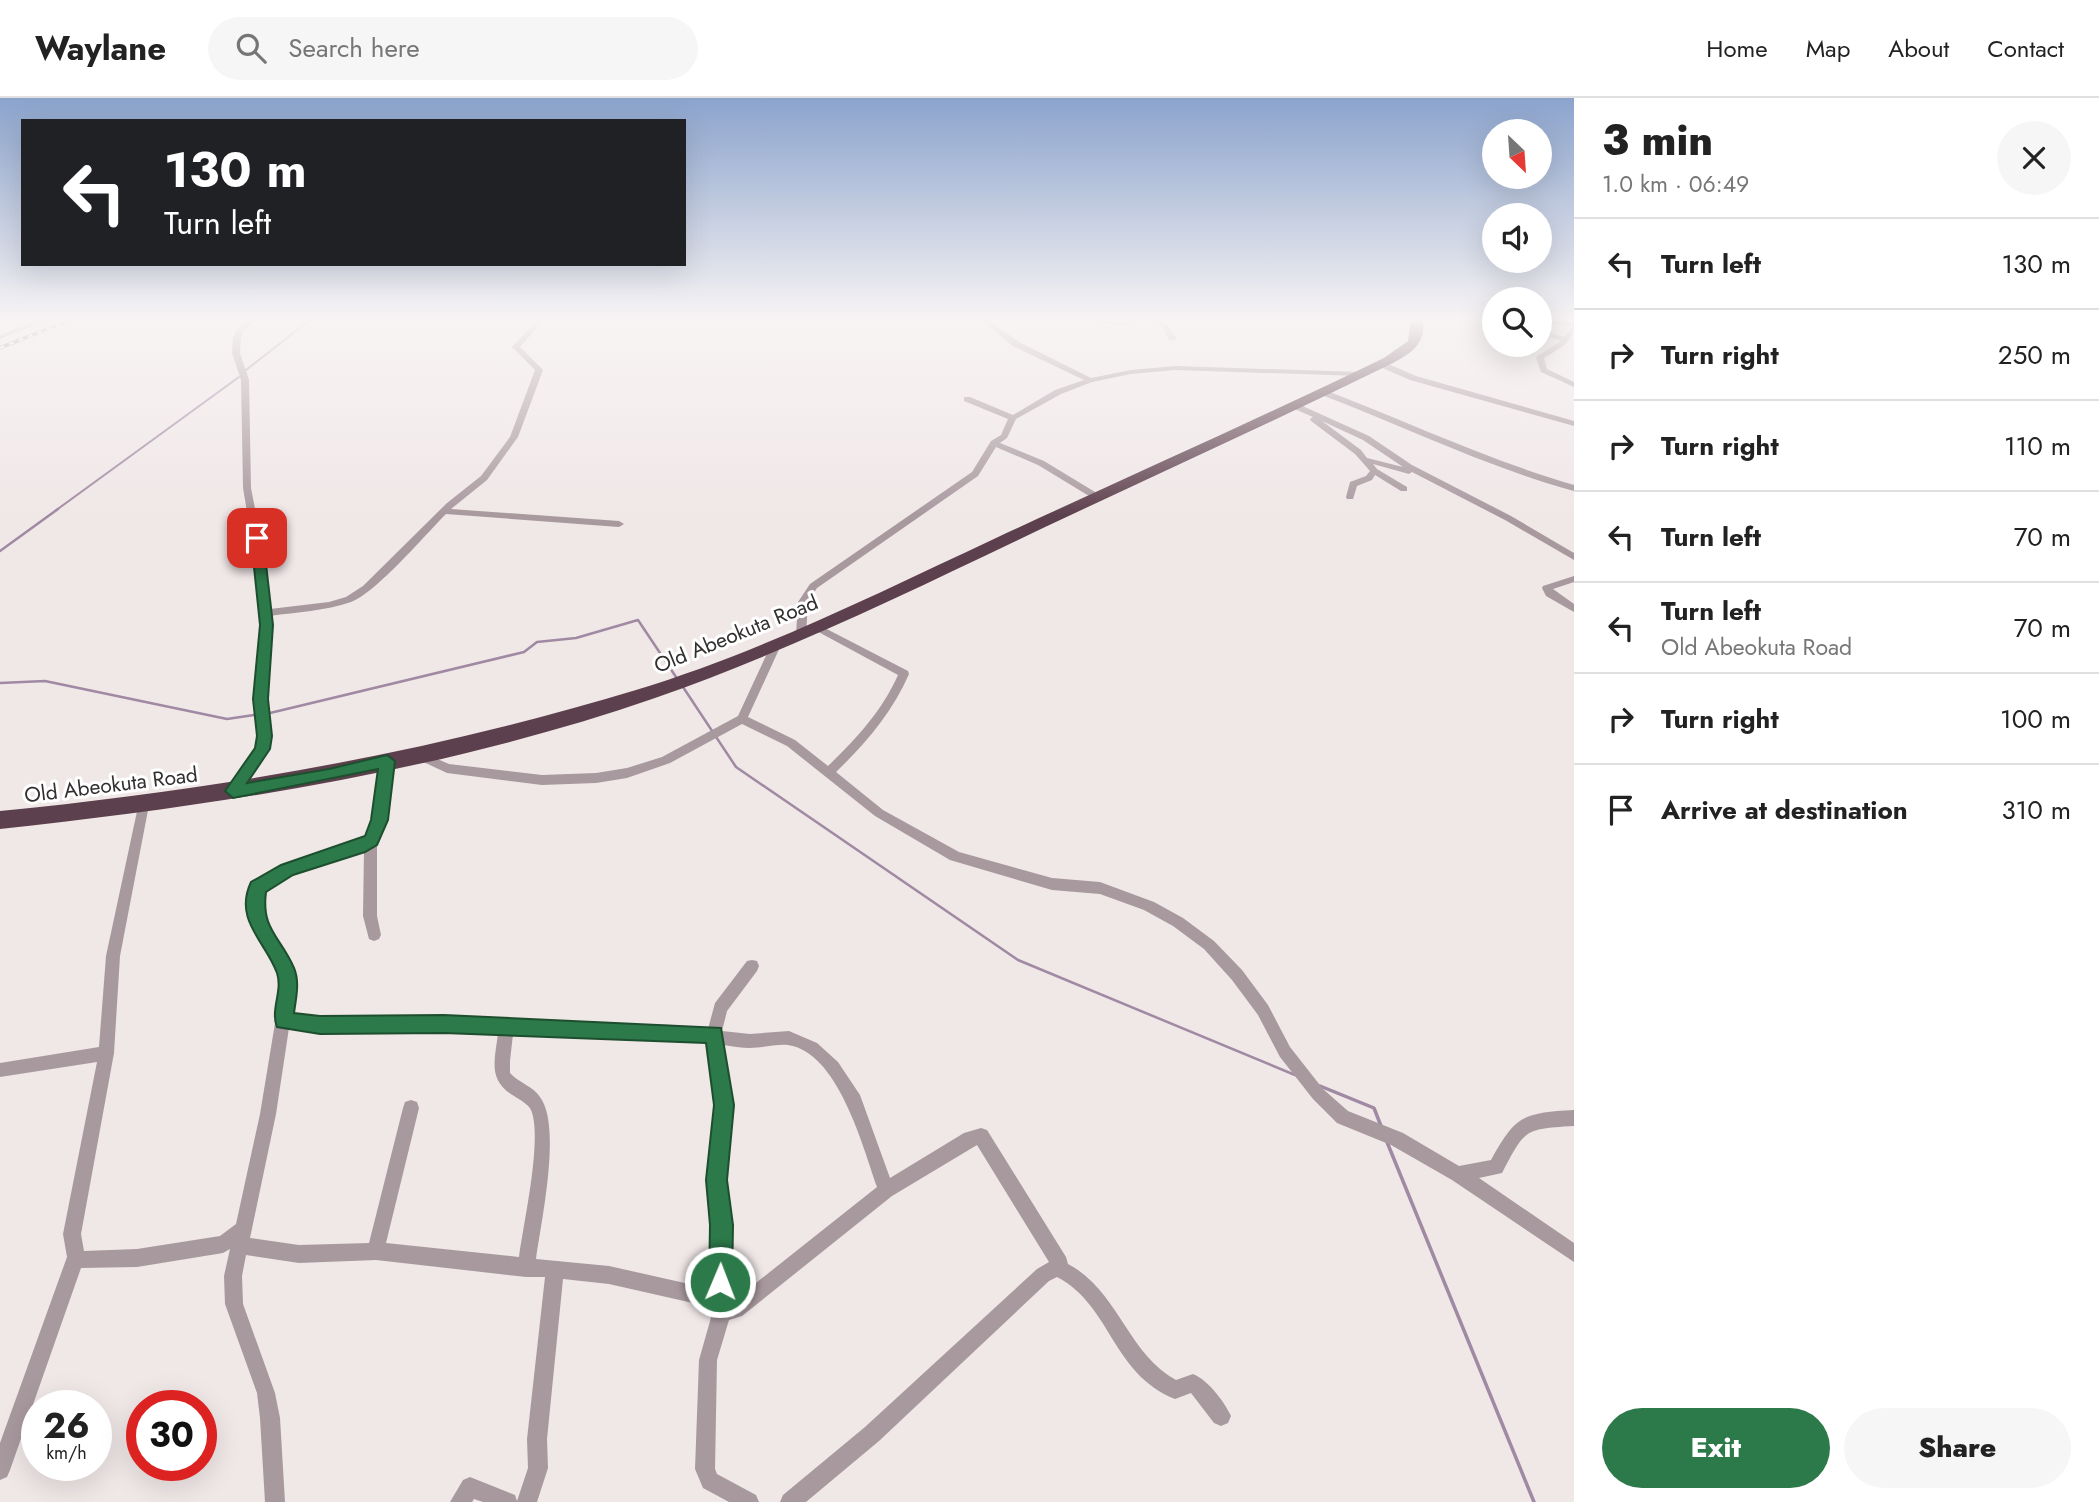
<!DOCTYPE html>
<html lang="en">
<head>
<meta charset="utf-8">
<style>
  body { margin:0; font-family:Jost,sans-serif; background:#f6f6f6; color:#222; height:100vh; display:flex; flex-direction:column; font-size:26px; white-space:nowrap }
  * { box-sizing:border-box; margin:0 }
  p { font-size:23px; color:#767676 }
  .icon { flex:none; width:38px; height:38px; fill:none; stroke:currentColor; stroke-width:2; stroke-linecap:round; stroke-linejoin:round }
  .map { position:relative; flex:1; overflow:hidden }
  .panel { display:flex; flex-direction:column; background:#fff; width:525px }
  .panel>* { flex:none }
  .guide { position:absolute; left:21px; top:21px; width:665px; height:147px; border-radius:0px; box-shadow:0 7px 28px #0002; background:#202124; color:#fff; overflow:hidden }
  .needle { width:46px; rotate:155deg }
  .controls { position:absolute; left:1482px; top:21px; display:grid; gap:14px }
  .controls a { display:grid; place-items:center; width:70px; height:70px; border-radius:50%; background:#fff; box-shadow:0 7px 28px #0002; font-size:35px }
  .speed { position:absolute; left:21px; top:1292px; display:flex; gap:14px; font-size:35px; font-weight:700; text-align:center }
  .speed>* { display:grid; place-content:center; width:91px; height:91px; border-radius:50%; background:#fff; box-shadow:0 7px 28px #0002; line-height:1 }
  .speed small { font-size:18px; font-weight:400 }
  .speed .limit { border:10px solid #d22; background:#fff; color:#111 }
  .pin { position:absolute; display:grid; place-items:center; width:60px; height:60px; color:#fff; margin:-30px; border-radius:14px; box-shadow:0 4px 10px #0006 }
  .me { position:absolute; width:77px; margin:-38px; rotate:1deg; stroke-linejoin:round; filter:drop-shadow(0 0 5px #0008) }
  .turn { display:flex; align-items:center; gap:24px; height:147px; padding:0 28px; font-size:32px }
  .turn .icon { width:91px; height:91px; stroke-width:2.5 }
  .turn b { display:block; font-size:49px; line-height:60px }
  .round { display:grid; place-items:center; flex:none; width:74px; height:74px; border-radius:37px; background:#f6f6f6 }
  .head { display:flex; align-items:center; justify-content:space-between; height:119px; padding:0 28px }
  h1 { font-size:42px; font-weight:800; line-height:52px }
  .action { display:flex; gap:14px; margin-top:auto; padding:14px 28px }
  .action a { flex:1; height:80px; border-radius:42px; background:#2c7949; color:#fff; font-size:28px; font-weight:800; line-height:80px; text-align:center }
  .action a+a { background:#f6f6f6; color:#222 }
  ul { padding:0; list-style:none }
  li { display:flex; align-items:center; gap:21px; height:91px; padding:0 28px; border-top:2px solid #e0e0e0 }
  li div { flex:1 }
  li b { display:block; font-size:26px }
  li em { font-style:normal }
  header { display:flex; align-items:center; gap:42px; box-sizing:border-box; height:98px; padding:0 35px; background:#fff; border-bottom:2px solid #e0e0e0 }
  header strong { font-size:33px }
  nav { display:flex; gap:38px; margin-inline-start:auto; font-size:24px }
  .search { width:490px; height:63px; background:#f6f6f6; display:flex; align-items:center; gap:18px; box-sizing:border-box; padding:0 24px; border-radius:38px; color:#767676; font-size:26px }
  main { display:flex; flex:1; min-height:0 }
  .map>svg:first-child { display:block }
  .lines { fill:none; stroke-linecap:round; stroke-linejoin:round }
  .stream-far2 { stroke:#a089a2; stroke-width:2 }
  .stream-far1 { stroke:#a089a2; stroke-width:2.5 }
  .stream { stroke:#a089a2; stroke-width:3.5 }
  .street { fill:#a8999f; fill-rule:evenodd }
  .highway { fill:#5d404d; fill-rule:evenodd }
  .rail-casing { stroke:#6e6969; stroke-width:3.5 }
  .rail { stroke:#fff; stroke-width:2; stroke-dasharray:5; stroke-linecap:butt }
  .route { fill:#2c7949; stroke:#1d4f2f; stroke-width:2 }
  .labels { text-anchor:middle; stroke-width:6; stroke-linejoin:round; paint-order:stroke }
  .street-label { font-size:21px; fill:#322f2f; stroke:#fff }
</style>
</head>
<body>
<header>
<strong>Waylane</strong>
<div class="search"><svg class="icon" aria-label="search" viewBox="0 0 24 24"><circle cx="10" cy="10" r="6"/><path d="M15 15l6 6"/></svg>Search here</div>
<nav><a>Home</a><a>Map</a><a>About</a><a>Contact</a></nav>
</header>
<main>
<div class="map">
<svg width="1574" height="1404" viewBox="0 0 1574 1404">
  <rect width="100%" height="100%" fill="#f0e7e7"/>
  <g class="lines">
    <g class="stream-far2">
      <polyline points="246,272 310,222"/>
      <polyline points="55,413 239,279"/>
    </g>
    <g class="stream-far1">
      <polyline points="0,453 58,411"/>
      <polyline points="0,585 45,583 227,621 254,617"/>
      <polyline points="683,589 736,669 1018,862 1295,977"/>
      <polyline points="270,615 524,554 537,544 576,540 638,522 676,579"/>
    </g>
    <g class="stream">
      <polyline points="1320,988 1374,1010 1381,1028"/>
      <polyline points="1387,1044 1534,1404"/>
    </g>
    <g class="street">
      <polygon points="38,222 47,222 0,241 0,237"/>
      <path d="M251,222H259L244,232L241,240L240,255L249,282L251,390L266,467L270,511L329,504L346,499L363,488L447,405L481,378L510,339L535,272L512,249L537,222H544L520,249L543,272L518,339L487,382L451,411L619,423L624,426L619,429L446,416C425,437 376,495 351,504C325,513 297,514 270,518L267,601L270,638L268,651L237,696H229L227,693L256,650L258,638L255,601L261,527L256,467L243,390L241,282L232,255L233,240L237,231Z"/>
      <polygon points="981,222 988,222 1019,244 1091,280 1131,272 1175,268 1361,274 1365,276 1361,278 1175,272 1131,276 1092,284 1061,296 1016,321 1007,340 1000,345 1044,363 1100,397 1100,401 1094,401 1038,367 996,349 978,378 817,490 808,504 806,537 805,539 797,539 796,537 798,504 810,486 972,374 991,343 1001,337 1008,321 964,303 964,299 970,299 1013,317 1055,292 1084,282 1013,248"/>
      <polygon points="1089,222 1122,224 1141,222 1122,228 1092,224"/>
      <path d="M1154,222C1166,222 1170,230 1176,240L1175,242H1169L1163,230Z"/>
      <path d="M1540,222L1574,224C1574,245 1560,250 1544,260L1547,271L1574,284V289L1541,274L1536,259L1561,243L1540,235V231L1564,239L1573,228L1540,225Z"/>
      <polygon points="1378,264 1384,264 1416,278 1574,323 1574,328 1410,282 1378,268"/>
      <path d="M1319,292H1325C1408,324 1488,362 1574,387V393C1486,369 1404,328 1319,296Z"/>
      <path d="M1290,305H1296L1369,338L1412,367L1511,418L1574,455V462L1505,422L1412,374L1409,376L1373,366L1377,371L1407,389V393H1401L1375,377L1372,382L1357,388L1353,401H1347L1346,399L1350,384L1366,378L1370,373L1355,356L1311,323L1310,321L1313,319L1290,309ZM1322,323L1363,342L1403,369L1367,360L1361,352Z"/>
      <polygon points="1574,478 1574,484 1553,491 1574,506 1574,514 1546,498 1542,490 1543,488"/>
      <path d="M817,526L908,573L909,576C892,615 866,645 836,674L883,712L959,754L1052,780L1100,784L1154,804L1183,820L1214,843L1242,872L1268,907L1290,949L1323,991L1348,1013L1403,1035L1459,1068L1491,1062C1516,1017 1523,1015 1574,1012V1028C1524,1031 1525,1031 1502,1075L1479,1080L1574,1145V1164L1452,1082L1391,1047L1337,1025L1313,1001L1280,959L1258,917L1232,882L1204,851L1173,828L1144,812L1100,796L1052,792L950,762L875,718L787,648L742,626L670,665L627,680L596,685L542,687L447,675L417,661L415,658L421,654L449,666L542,677L596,675L627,670L662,659L738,618L771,547L776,543L781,547L748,619L795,642L828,668C856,641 882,613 898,577L813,531L812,529Z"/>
      <path d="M387,659L393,663L386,722L377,743V818L381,837L379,841L374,843L369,841L363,818L364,751C338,762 307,766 282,780C236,807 284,845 293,879C297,891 293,904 291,917L320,920L401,918L674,927L708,931L715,905L747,863L752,862L757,863L759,868L757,873L727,913L722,933L750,936L789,933L817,945L838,964L860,997L890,1080L964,1035L981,1030L987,1032L1066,1159L1068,1166C1118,1192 1127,1255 1176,1282L1193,1276C1208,1282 1224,1303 1231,1318L1228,1325L1221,1328L1214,1325L1191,1295L1175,1301C1111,1275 1112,1208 1057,1179L1049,1183L879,1343L806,1404H780L783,1397L865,1329L1037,1171L1049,1164L977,1047L892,1098L742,1218L729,1222L717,1262L715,1371L717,1376L756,1397L759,1404H729L703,1390L695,1371L699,1262L712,1216L706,1208L609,1186L563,1181L547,1341L548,1370L537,1404H483L474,1401L472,1404H450L463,1382L470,1379L515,1397L517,1403L528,1370L527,1341L545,1179H526L376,1162L299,1165L246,1157L242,1178L243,1206L275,1295L280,1320L285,1404H265L260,1320L257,1295L225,1206L224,1178L230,1151L223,1155L137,1169L81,1170L10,1372L7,1379L0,1382V1345L67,1159L63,1136L97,964L0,979V965L99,949L106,858L139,704H147L149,707L120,858L114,955L81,1136L84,1153L137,1151L220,1138L236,1126L260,1016L281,889C276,863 259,844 251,820C233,766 333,754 366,739L374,722L381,663ZM289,930L320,934L401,932L498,935C495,962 487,982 514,998C520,1002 528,1006 531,1012C543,1040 523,1127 519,1159L386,1145L419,1010L417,1004L411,1002L405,1004L403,1010L369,1145L299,1147L250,1140L276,1016ZM513,936L674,941L708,945L716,1007L709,1082L714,1127L711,1182L707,1190L609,1168L536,1161C541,1124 562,1028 540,999C533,988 519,985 510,975V963ZM723,947C732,948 741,950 750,950C762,950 776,946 788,947C838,954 863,1049 877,1089L732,1204H726L721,1199L729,1184L730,1127L725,1082L732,1007Z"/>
    </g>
    <path class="highway" d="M1411,222H1423C1426,245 1412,255 1393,265C1277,322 1160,375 1043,430C915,491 789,553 655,600C444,673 221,707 0,731V713C220,691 424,656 636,592C761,554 878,495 996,440C1125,380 1256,322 1384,260L1408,243Z"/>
    <defs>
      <polyline id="rail" points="0,250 70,222"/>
    </defs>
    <use href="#rail" class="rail-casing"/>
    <use href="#rail" class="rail"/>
  </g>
  <linearGradient id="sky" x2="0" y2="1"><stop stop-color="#8ba3cc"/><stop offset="0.53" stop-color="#f8f4f4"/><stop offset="1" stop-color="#f8f4f4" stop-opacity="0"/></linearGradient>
  <rect width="1574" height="418" fill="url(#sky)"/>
  <path class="route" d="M257,436L263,440L273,527L268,601L272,638L270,651L247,685L329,671L387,657L395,663L388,722L377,747L365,754L293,777L266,794C261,832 281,839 294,870C300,884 296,900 294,915L320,918L444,917L721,930L734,1007L727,1082L733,1127L732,1184L728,1192L720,1196L712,1192L709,1184L710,1127L706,1082L714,1007L706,945L444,935L320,936L277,929C270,912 283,893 277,875C266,844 233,822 251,784L281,767L365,738L371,722L378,671L233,700L225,693L255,650L257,638L253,601L260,527L251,440Z"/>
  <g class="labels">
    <g class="street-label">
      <text transform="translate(736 536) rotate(-22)" y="7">Old Abeokuta Road</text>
      <text transform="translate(111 687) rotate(-7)" y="7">Old Abeokuta Road</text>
    </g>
  </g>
</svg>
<div class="controls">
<a><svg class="needle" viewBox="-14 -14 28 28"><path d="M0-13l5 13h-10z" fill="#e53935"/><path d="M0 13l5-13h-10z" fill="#767676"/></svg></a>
<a><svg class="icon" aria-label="sound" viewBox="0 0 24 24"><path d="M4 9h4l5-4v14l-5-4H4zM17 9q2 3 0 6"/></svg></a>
<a><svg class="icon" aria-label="search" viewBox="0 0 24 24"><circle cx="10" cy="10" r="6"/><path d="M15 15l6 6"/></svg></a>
</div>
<div class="speed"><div>26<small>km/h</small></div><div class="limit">30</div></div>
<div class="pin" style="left:257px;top:440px;background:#d93025"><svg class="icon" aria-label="arrive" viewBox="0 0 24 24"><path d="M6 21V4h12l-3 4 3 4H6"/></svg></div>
<svg class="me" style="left:720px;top:1184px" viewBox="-20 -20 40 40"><circle r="17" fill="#2c7949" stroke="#fff" stroke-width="3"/><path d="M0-11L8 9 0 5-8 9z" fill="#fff"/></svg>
<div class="guide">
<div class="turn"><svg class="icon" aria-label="left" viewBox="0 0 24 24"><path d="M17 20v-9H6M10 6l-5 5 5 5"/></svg><div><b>130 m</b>Turn left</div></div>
</div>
</div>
<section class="panel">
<div class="head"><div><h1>3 min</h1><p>1.0 km · 06:49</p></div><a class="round"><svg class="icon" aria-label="close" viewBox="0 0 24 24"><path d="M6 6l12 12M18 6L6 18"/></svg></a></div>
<ul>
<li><svg class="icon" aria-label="left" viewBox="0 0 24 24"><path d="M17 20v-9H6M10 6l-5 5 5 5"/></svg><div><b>Turn left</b></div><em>130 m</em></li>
<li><svg class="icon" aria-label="right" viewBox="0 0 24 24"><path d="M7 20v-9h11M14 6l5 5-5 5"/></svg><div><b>Turn right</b></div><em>250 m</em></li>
<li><svg class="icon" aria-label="right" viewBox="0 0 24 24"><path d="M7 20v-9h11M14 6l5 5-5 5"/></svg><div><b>Turn right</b></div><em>110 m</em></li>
<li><svg class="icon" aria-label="left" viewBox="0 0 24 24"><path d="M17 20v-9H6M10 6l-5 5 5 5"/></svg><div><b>Turn left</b></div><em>70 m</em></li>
<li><svg class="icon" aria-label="left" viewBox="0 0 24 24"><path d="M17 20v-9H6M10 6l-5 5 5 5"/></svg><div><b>Turn left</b><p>Old Abeokuta Road</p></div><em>70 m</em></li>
<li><svg class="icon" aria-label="right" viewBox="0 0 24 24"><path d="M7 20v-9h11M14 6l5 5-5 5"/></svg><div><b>Turn right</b></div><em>100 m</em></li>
<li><svg class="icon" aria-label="arrive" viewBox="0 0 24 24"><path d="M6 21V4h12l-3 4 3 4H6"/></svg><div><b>Arrive at destination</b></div><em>310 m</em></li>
</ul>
<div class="action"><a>Exit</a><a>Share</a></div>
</section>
</main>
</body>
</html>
